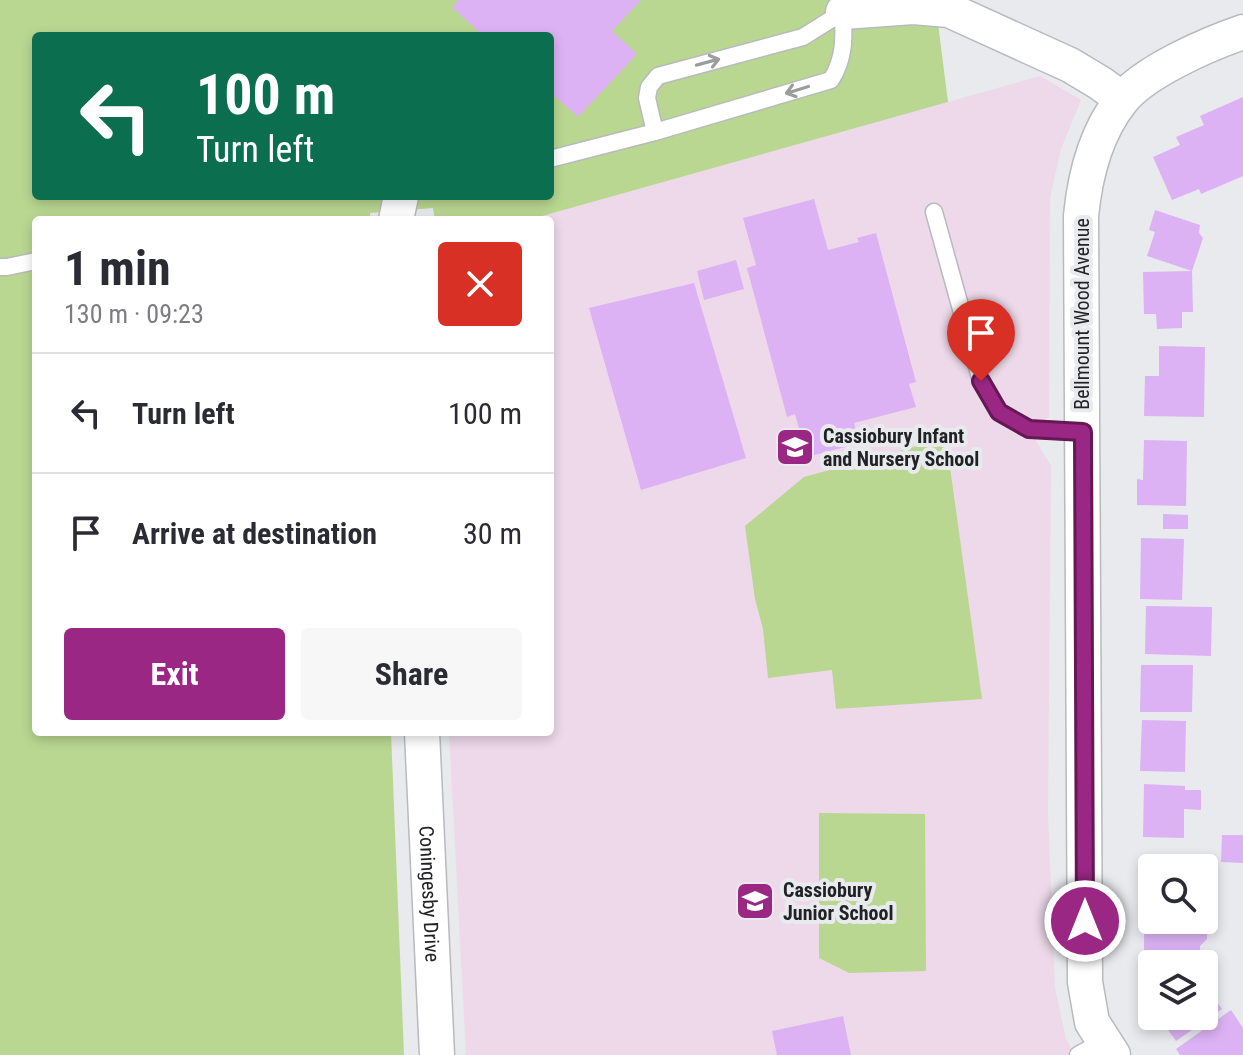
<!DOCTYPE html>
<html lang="en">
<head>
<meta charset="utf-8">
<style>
  body { margin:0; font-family:"Roboto Condensed",sans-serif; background:#f7f7f7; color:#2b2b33; height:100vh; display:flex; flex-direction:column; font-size:30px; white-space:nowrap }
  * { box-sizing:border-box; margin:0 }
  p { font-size:26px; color:#7c7c81 }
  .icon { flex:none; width:44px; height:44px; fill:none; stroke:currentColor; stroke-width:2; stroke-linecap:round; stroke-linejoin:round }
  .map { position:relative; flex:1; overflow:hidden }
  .side { position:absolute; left:32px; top:216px; width:522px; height:520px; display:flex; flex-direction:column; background:#fff; border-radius:8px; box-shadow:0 4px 12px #0003 }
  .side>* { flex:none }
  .top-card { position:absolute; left:32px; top:32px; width:522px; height:168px; border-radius:8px; box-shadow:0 4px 12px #0003; background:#0b6e4f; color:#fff; overflow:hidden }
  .buttons { position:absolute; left:1138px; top:854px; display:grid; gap:16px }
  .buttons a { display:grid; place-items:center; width:80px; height:80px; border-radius:8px; background:#fff; box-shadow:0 4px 12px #0003; font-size:40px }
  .pin { position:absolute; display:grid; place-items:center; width:68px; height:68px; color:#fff; margin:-82px -34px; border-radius:50% 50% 50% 0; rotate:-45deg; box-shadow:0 0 8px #0007 }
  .pin .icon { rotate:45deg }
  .me { position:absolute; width:88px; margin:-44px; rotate:0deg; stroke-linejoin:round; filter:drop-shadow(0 0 6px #0008) }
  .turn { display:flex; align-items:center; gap:28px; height:168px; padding:0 32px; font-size:36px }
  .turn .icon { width:104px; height:104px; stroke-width:2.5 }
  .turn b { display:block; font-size:56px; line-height:68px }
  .round { display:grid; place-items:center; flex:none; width:84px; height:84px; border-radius:8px; background:#f7f7f7 }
  .head { display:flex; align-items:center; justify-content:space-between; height:136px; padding:0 32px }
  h1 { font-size:48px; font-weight:700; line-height:60px }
  .button { display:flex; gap:16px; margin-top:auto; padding:16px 32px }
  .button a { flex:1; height:92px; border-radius:8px; background:#9a2783; color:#fff; font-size:32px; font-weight:700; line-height:92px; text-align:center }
  .button a+a { background:#f7f7f7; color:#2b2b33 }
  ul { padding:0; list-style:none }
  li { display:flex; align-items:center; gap:24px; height:120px; padding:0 32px; border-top:2px solid #e1e1e2 }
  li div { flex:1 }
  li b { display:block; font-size:30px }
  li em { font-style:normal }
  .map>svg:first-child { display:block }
  .education { fill:#edd9e9 }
  .green { fill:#b9d791; fill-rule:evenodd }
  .building { fill:#dcb2f4 }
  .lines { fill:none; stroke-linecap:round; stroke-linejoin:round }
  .lane-casing { stroke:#b8babe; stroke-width:19 }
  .street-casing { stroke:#b8babe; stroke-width:37 }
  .lane { stroke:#fff; stroke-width:16 }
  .street { stroke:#fff; stroke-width:34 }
  .oneway { stroke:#9b9c9c }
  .route-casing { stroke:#641955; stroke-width:20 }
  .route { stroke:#9a2783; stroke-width:14 }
  .labels { text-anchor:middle; stroke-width:8; stroke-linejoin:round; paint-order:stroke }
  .street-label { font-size:20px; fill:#212223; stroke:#e8eaee }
  .poi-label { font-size:20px; font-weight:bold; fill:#212223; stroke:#e8eaee; text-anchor:start }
</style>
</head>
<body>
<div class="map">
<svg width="1243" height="1055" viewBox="0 0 1243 1055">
  <rect width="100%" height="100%" fill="#e8eaee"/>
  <polygon class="education" points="1040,76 1081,100 1061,149 1050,198 1049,417 1029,429 1051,466 1048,814 1055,988 1066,1039 1075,1055 466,1055 449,732 550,732 550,220 528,220"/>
  <g class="green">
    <path d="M0,0H935L948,102L528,220H435L433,208L370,213V220H36V732H391L404,1055H0ZM36,36H550V196H36Z"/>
    <polygon points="946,438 982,699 836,709 832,670 768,678 763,629 755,599 745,526 804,477"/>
    <polygon points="819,813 925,814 926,971 849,973 819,958"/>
  </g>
  <g class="building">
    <polygon points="459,0 641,0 612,31 637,54 578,117 553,95 550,98 550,36 474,36 478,31 452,7"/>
    <polygon points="1243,97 1243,176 1201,194 1199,189 1172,200 1153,157 1180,145 1176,137 1204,125 1200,116"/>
    <polygon points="814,199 828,250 859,242 857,238 876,233 916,382 909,384 916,407 854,423 860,443 807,457 795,414 787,417 747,268 756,265 743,218"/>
    <polygon points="1155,210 1200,225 1199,233 1203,238 1192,271 1147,256 1155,232 1149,230"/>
    <polygon points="736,260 744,289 704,300 697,271"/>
    <polygon points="1192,271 1193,312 1182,312 1182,328 1157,329 1156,314 1144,314 1143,272"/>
    <polygon points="694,283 746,458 641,490 589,308"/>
    <polygon points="1159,346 1205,347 1204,417 1144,416 1145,376 1159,376"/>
    <polygon points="1144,440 1187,441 1186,506 1137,505 1137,479 1143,480"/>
    <polygon points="1163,514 1188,515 1188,529 1163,529"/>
    <polygon points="1141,538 1184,539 1182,600 1140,599"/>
    <polygon points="1146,606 1212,607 1211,656 1145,654"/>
    <polygon points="1141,665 1193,665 1192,712 1140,712"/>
    <polygon points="1142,720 1186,721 1185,772 1140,771"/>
    <polygon points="1144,784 1185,786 1185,790 1201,790 1201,810 1184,809 1184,838 1143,837"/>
    <polygon points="1222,835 1243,835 1243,863 1221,862"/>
    <polygon points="1142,858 1185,859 1185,868 1152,868 1152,909 1141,909"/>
    <polygon points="1144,923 1186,923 1186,926 1199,926 1207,932 1207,939 1200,946 1200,964 1152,964 1152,979 1144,981"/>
    <polygon points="1204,984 1222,1009 1176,1041 1158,1016 1204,1016"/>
    <polygon points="1231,1010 1243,1028 1243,1055 1180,1055 1176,1049"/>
    <polygon points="843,1016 851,1055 777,1055 772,1031"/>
  </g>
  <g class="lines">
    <defs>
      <g id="lane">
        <path d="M843,12C844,37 845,58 831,80L655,132L647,98L649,87L658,76L803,37L846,10"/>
        <polyline points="550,159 655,132"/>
        <polyline points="934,212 981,381 999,412 1029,429 1083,432"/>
        <polyline points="0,267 7,267 36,261"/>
        <polyline points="1078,1055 1103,1041"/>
      </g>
      <g id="street">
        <polyline points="843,12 913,7 949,10 1070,65 1100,83 1122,99"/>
        <polyline points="396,220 401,196"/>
        <path id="s1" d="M422,732L437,1055"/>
        <path d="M1113,1055L1092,1022L1085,982L1081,216C1085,175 1095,134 1121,101C1143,72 1208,44 1243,32"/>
      </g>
    </defs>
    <use href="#lane" class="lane-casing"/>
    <use href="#street" class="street-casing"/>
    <use href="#lane" class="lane"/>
    <use href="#street" class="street"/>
  </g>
  <defs><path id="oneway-shaft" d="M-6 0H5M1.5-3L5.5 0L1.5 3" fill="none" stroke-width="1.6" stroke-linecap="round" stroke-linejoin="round" transform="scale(2)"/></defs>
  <g class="oneway">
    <use href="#oneway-shaft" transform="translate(708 62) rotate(-15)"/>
    <use href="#oneway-shaft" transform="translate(797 90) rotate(163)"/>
  </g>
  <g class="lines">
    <defs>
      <polyline id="route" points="981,381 999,412 1029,429 1083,432 1085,921"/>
    </defs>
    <use href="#route" class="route-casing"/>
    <use href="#route" class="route"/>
  </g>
  <defs>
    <symbol id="school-square" viewBox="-11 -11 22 22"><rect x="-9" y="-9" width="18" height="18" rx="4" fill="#9a2783" stroke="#e8eaee"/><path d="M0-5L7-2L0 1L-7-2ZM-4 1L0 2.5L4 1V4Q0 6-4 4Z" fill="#fff"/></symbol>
  </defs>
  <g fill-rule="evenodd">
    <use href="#school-square" x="773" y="425" width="44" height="44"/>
    <use href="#school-square" x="733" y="879" width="44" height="44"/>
  </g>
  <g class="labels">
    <g class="street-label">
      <text transform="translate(1082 314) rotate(-90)" y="7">Bellmount Wood Avenue</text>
      <text dy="7" stroke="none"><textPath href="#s1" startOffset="162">Coningesby Drive</textPath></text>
    </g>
    <g class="poi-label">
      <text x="823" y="443">Cassiobury Infant<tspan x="823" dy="23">and Nursery School</tspan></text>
      <text x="783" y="897">Cassiobury<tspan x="783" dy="23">Junior School</tspan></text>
    </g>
  </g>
</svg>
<div class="buttons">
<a><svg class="icon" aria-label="search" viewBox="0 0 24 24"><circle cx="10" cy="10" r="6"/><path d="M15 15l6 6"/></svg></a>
<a><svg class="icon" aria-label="layers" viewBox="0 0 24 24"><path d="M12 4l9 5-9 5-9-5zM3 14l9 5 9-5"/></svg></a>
</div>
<div class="pin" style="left:981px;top:381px;background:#d93025"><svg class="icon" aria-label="arrive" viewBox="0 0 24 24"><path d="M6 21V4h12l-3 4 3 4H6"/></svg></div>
<svg class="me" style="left:1085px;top:921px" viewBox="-20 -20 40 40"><circle r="17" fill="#9a2783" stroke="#fff" stroke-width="3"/><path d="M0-11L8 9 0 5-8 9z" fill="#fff"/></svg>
<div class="top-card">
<div class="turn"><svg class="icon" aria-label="left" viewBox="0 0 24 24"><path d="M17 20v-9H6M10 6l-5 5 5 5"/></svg><div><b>100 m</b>Turn left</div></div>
</div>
<section class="side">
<div class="head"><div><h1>1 min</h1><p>130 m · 09:23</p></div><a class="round" style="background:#d93025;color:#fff"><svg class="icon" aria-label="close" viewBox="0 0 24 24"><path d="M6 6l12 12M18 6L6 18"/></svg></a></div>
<ul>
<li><svg class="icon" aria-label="left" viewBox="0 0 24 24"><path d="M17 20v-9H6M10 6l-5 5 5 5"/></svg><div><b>Turn left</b></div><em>100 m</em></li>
<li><svg class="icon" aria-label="arrive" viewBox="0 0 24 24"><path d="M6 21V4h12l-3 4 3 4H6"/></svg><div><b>Arrive at destination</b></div><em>30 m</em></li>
</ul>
<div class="button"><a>Exit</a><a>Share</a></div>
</section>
</div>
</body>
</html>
